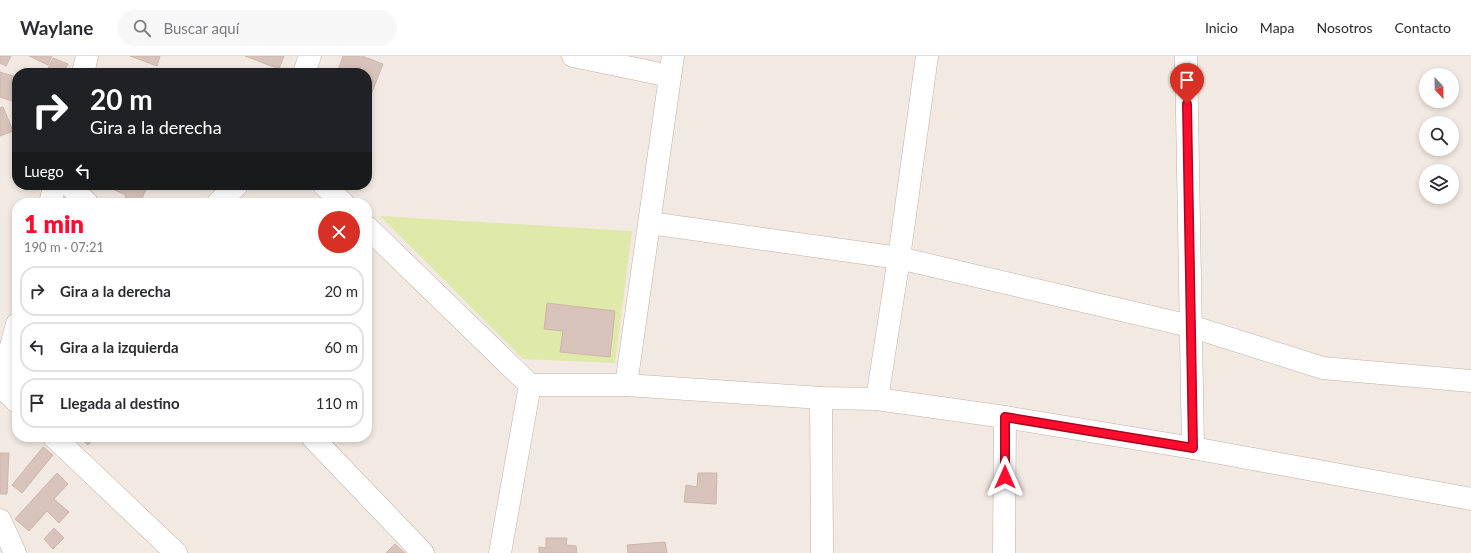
<!DOCTYPE html>
<html lang="es">
<head>
<meta charset="utf-8">
<style>
  body { margin:0; font-family:Lato,sans-serif; background:#f7f7f7; color:#2b2b33; height:100vh; display:flex; flex-direction:column; font-size:15px; white-space:nowrap }
  * { box-sizing:border-box; margin:0 }
  p { font-size:13px; color:#7c7c81 }
  .icon { flex:none; width:22px; height:22px; fill:none; stroke:currentColor; stroke-width:2; stroke-linecap:round; stroke-linejoin:round }
  .map { position:relative; flex:1; overflow:hidden }
  .panel { position:absolute; left:12px; top:142px; width:360px; height:244px; display:flex; flex-direction:column; background:#fff; border-radius:16px; box-shadow:0 2px 6px #0003 }
  .panel>* { flex:none }
  .guide { position:absolute; left:12px; top:12px; width:360px; height:122px; border-radius:16px; box-shadow:0 2px 6px #0003; background:#202124; color:#fff; overflow:hidden }
  .needle { width:26px; rotate:158deg }
  .controls { position:absolute; left:1419px; top:12px; display:grid; gap:8px }
  .controls a { display:grid; place-items:center; width:40px; height:40px; border-radius:50%; background:#fff; box-shadow:0 2px 6px #0003; font-size:20px }
  .pin { position:absolute; display:grid; place-items:center; width:34px; height:34px; color:#fff; margin:-41px -17px; border-radius:50% 50% 50% 0; rotate:-45deg; box-shadow:0 0 4px #0007 }
  .pin .icon { rotate:45deg }
  .me { position:absolute; width:44px; margin:-22px; rotate:0deg; stroke-linejoin:round; filter:drop-shadow(0 0 3px #0008) }
  .turn { display:flex; align-items:center; gap:14px; height:84px; padding:0 12px; font-size:18px }
  .turn .icon { width:52px; height:52px; stroke-width:2.5 }
  .turn b { display:block; font-size:28px; line-height:34px }
  .then { display:flex; align-items:center; height:38px; padding:0 12px; background:#0003; gap:8px; font-size:15px }
  .round { display:grid; place-items:center; flex:none; width:42px; height:42px; border-radius:21px; background:#f7f7f7 }
  .summary { display:flex; align-items:center; justify-content:space-between; height:68px; padding:0 12px }
  h1 { font-size:24px; font-weight:800; line-height:30px; color:#ff0c2f }
  ul { padding:0; list-style:none }
  li { display:flex; align-items:center; gap:12px; height:50px; margin:0 8px 6px; padding:0 4px; border:2px solid #e1e1e2; border-radius:16px }
  li div { flex:1 }
  li b { display:block; font-size:15px }
  li em { font-style:normal }
  header { display:flex; align-items:center; gap:24px; box-sizing:border-box; height:56px; padding:0 20px; background:#fff; border-bottom:1px solid #e1e1e2 }
  header strong { font-size:19px }
  nav { display:flex; gap:22px; margin-inline-start:auto; font-size:14px }
  .search { width:280px; height:36px; background:#f7f7f7; display:flex; align-items:center; gap:10px; box-sizing:border-box; padding:0 14px; border-radius:22px; color:#7c7c81; font-size:15px }
  .map>svg:first-child { display:block }
  .green { fill:#dfe9a9 }
  .building { fill:#d7c3ba; stroke:#cfb6aa }
  .lines { fill:none; stroke-linecap:round; stroke-linejoin:round }
  .street-casing { stroke:#c1b1a8; stroke-width:23 }
  .street { stroke:#fff; stroke-width:22 }
  .route-casing { stroke:#a6081f; stroke-width:10 }
  .route { stroke:#ff0c2f; stroke-width:7 }
</style>
</head>
<body>
<header>
<strong>Waylane</strong>
<div class="search"><svg class="icon" aria-label="search" viewBox="0 0 24 24"><circle cx="10" cy="10" r="6"/><path d="M15 15l6 6"/></svg>Buscar aquí</div>
<nav><a>Inicio</a><a>Mapa</a><a>Nosotros</a><a>Contacto</a></nav>
</header>
<div class="map">
<svg width="1471" height="497" viewBox="0 0 1471 497">
  <rect width="100%" height="100%" fill="#f2e9e2"/>
  <polygon class="green" points="380,160 632,175 615,307 523,303"/>
  <g class="building">
    <polygon points="0,0 11,0 6,10 0,7"/>
    <polygon points="29,0 52,0 48,9"/>
    <polygon points="130,0 160,0 157,10"/>
    <polygon points="245,0 284,0 279,13"/>
    <polygon points="343,0 362,0 383,8 368,46 367,46 367,17 337,17"/>
    <polygon points="53,2 68,8 63,17 46,17"/>
    <polygon points="0,16 17,21 17,30 12,45 0,41"/>
    <polygon points="3,51 13,75 0,80 0,52"/>
    <polygon points="103,129 148,129 140,147 131,147 124,144 126,139"/>
    <polygon points="547,247 615,255 610,301 560,296 563,275 544,273"/>
    <polygon points="79,381 96,381 88,389"/>
    <polygon points="43,391 53,399 22,437 12,429"/>
    <polygon points="0,397 9,397 7,438 0,438"/>
    <polygon points="57,417 68,428 54,443 69,456 59,467 47,455 29,475 15,463"/>
    <polygon points="698,417 717,417 716,448 684,446 686,429 697,431"/>
    <polygon points="54,472 64,482 53,493 44,483"/>
    <polygon points="546,482 567,482 566,489 576,490 577,497 539,497 539,491 546,492"/>
    <polygon points="665,486 667,497 628,497 627,489"/>
    <polygon points="395,488 405,497 386,497"/>
  </g>
  <g class="lines">
    <defs>
      <g id="street">
        <polyline points="573,0 670,20"/>
        <polyline points="1186,0 1193,392"/>
        <polyline points="83,17 87,0"/>
        <polyline points="304,17 310,0"/>
        <polyline points="69,129 87,147"/>
        <polyline points="324,129 343,147"/>
        <polyline points="50,147 55,129"/>
        <polyline points="218,147 237,129"/>
        <polyline points="650,167 899,202 1190,270 1323,312 1471,325"/>
        <polyline points="367,171 530,329 626,329 673,0"/>
        <polyline points="626,329 821,342 877,343 1005,361 1193,392 1471,443"/>
        <polyline points="0,330 17,268"/>
        <polyline points="0,330 17,346"/>
        <polyline points="821,342 822,497"/>
        <polyline points="877,343 899,202 927,0"/>
        <polyline points="54,381 176,497"/>
        <polyline points="312,381 423,497"/>
        <polyline points="0,464 15,497"/>
        <polyline points="500,497 530,329"/>
        <polyline points="1004,497 1005,361"/>
      </g>
    </defs>
    <use href="#street" class="street-casing"/>
    <use href="#street" class="street"/>
  </g>
  <g class="lines">
    <defs>
      <polyline id="route" points="1005,421 1005,361 1193,392 1187,48"/>
    </defs>
    <use href="#route" class="route-casing"/>
    <use href="#route" class="route"/>
  </g>
</svg>
<div class="controls">
<a><svg class="needle" viewBox="-14 -14 28 28"><path d="M0-13l5 13h-10z" fill="#e53935"/><path d="M0 13l5-13h-10z" fill="#7c7c81"/></svg></a>
<a><svg class="icon" aria-label="search" viewBox="0 0 24 24"><circle cx="10" cy="10" r="6"/><path d="M15 15l6 6"/></svg></a>
<a><svg class="icon" aria-label="layers" viewBox="0 0 24 24"><path d="M12 4l9 5-9 5-9-5zM3 14l9 5 9-5"/></svg></a>
</div>
<div class="pin" style="left:1187px;top:48px;background:#d93025"><svg class="icon" aria-label="arrive" viewBox="0 0 24 24"><path d="M6 21V4h12l-3 4 3 4H6"/></svg></div>
<svg class="me" style="left:1005px;top:421px" viewBox="-20 -20 40 40"><path d="M0-17L14 15 0 8-14 15z" fill="#ff0c2f" stroke="#fff" stroke-width="4"/></svg>
<div class="guide">
<div class="turn"><svg class="icon" aria-label="right" viewBox="0 0 24 24"><path d="M7 20v-9h11M14 6l5 5-5 5"/></svg><div><b>20 m</b>Gira a la derecha</div></div>
<div class="then">Luego<svg class="icon" aria-label="left" viewBox="0 0 24 24"><path d="M17 20v-9H6M10 6l-5 5 5 5"/></svg></div>
</div>
<section class="panel">
<div class="summary"><div><h1>1 min</h1><p>190 m · 07:21</p></div><a class="round" style="background:#d93025;color:#fff"><svg class="icon" aria-label="close" viewBox="0 0 24 24"><path d="M6 6l12 12M18 6L6 18"/></svg></a></div>
<ul>
<li><svg class="icon" aria-label="right" viewBox="0 0 24 24"><path d="M7 20v-9h11M14 6l5 5-5 5"/></svg><div><b>Gira a la derecha</b></div><em>20 m</em></li>
<li><svg class="icon" aria-label="left" viewBox="0 0 24 24"><path d="M17 20v-9H6M10 6l-5 5 5 5"/></svg><div><b>Gira a la izquierda</b></div><em>60 m</em></li>
<li><svg class="icon" aria-label="arrive" viewBox="0 0 24 24"><path d="M6 21V4h12l-3 4 3 4H6"/></svg><div><b>Llegada al destino</b></div><em>110 m</em></li>
</ul>
</section>
</div>
</body>
</html>
